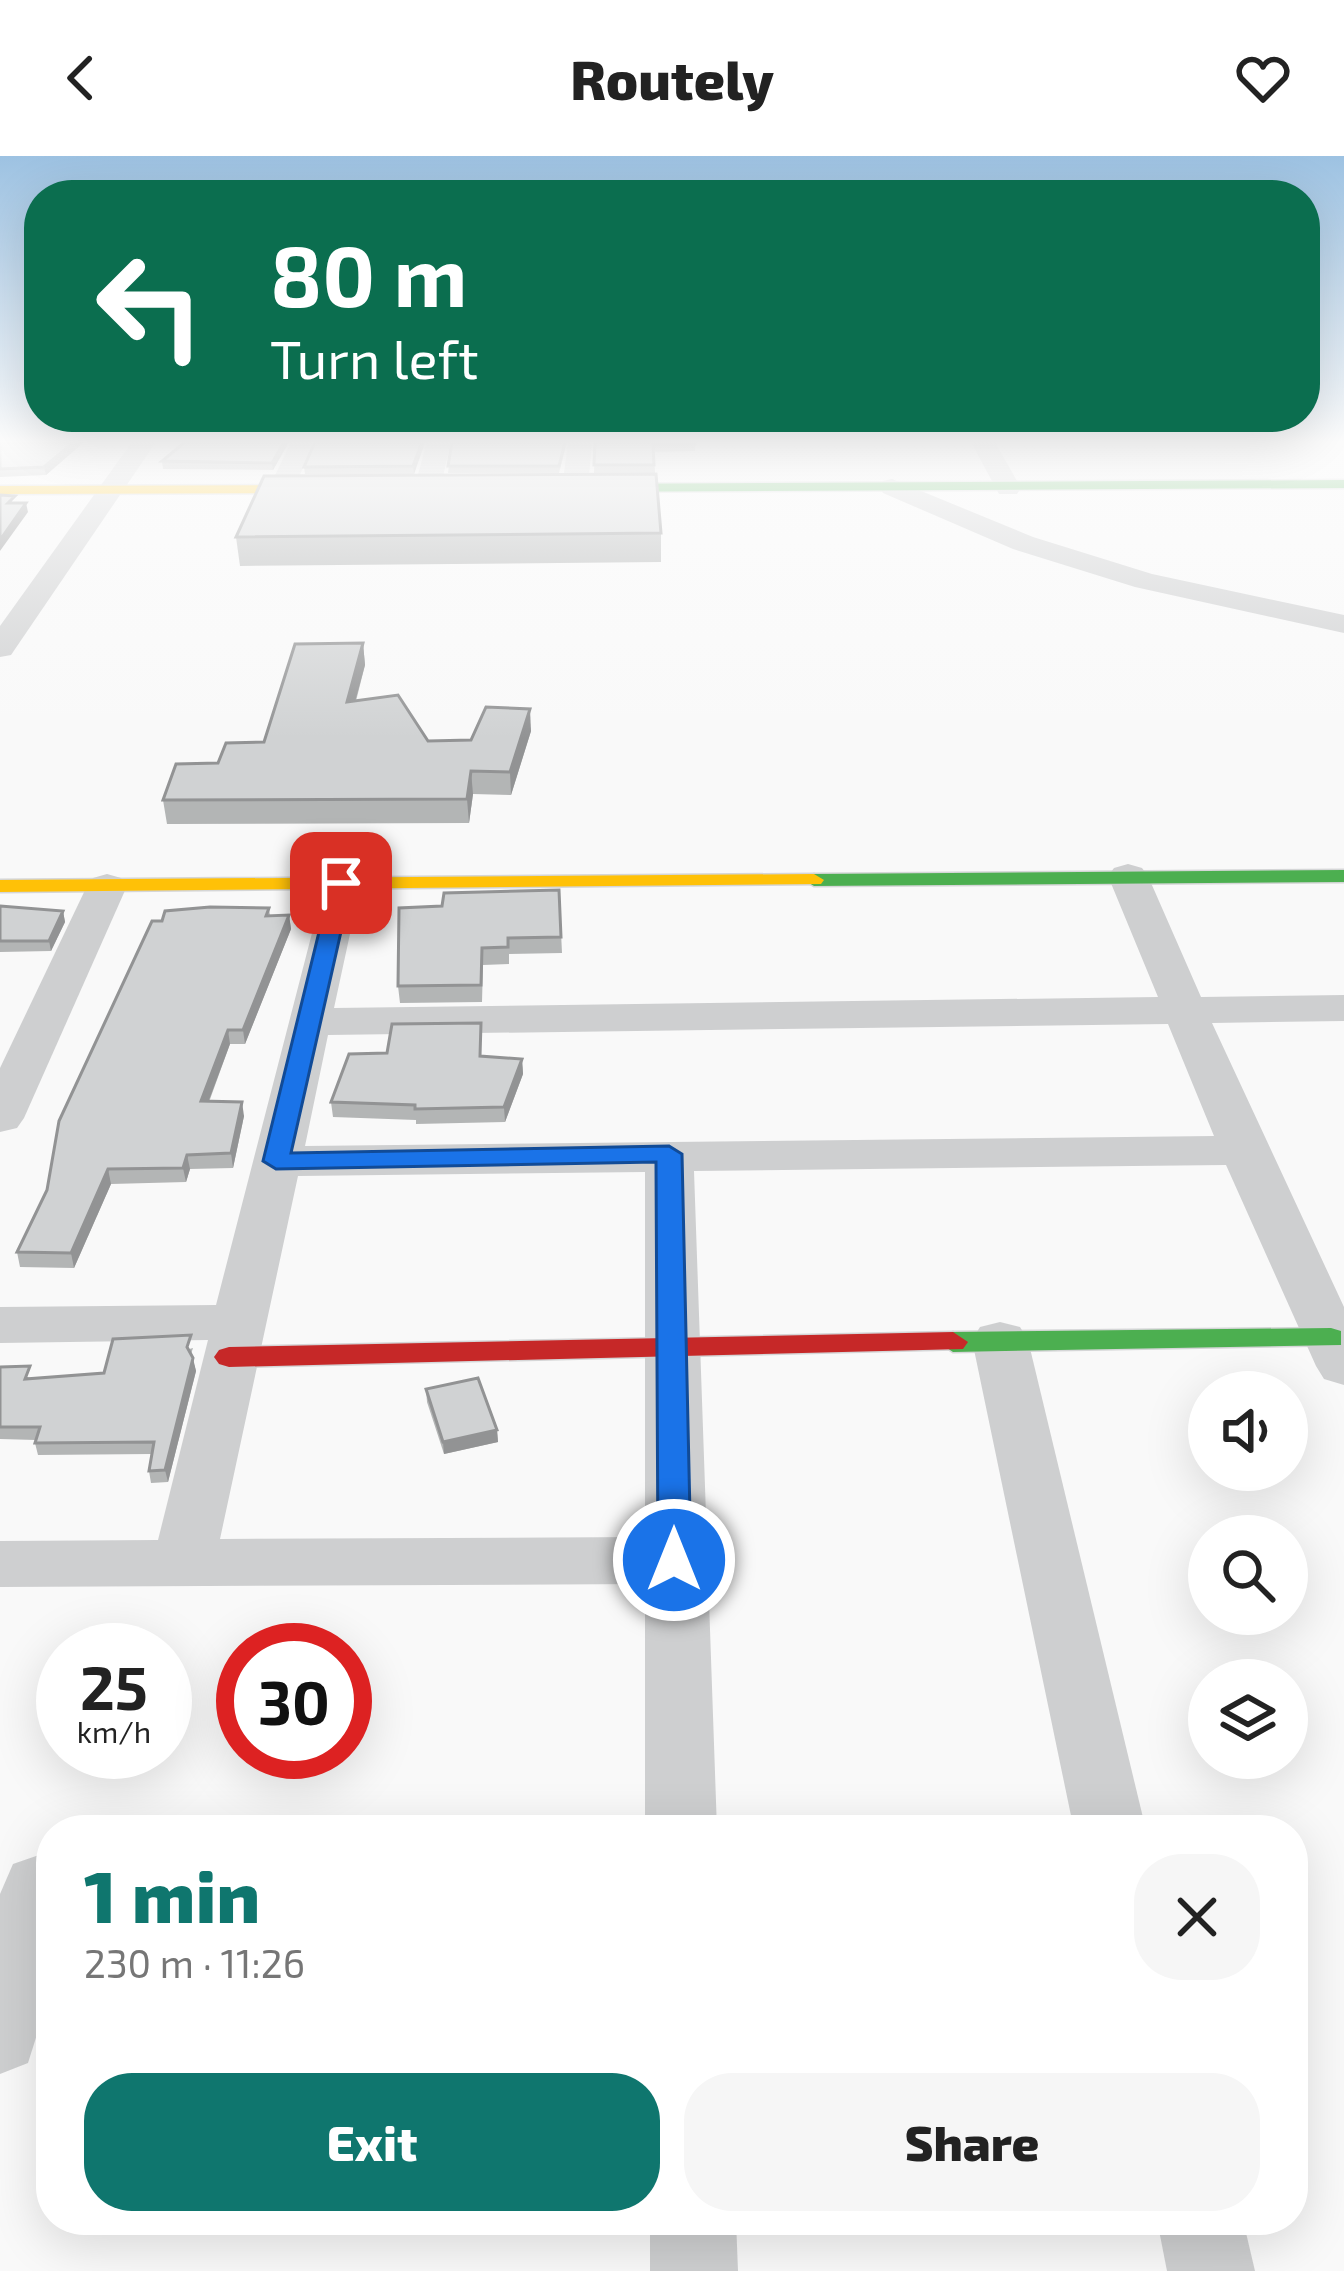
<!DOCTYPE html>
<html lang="en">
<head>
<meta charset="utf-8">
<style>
  body { margin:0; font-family:"Exo 2",sans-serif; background:#f6f6f6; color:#222; height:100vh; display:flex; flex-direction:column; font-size:45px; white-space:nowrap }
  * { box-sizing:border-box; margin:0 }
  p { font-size:39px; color:#767676 }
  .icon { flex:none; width:66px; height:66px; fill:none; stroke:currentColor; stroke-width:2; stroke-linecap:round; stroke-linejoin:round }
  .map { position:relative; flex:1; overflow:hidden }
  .details { position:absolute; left:36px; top:1659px; width:1272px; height:420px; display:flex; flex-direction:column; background:#fff; border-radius:48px; box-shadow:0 12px 48px #0002 }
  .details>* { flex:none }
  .banner { position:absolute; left:24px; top:24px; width:1296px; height:252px; border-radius:48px; box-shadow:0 12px 48px #0002; background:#0b6e4f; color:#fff; overflow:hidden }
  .tools { position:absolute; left:1188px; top:1215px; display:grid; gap:24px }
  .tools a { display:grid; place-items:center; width:120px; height:120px; border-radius:50%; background:#fff; box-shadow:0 12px 48px #0002; font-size:60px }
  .speed { position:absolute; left:36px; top:1467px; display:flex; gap:24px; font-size:60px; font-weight:700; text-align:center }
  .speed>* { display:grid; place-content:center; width:156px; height:156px; border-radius:50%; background:#fff; box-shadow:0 12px 48px #0002; line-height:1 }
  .speed small { font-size:30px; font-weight:400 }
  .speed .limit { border:18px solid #d22; background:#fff; color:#111 }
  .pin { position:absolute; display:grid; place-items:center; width:102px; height:102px; color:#fff; margin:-51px; border-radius:24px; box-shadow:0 6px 18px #0006 }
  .me { position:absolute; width:132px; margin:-66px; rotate:0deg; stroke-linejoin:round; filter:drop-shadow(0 0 9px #0008) }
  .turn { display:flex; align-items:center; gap:42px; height:252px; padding:0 48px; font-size:54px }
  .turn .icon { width:156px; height:156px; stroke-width:2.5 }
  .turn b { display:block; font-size:84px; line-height:102px }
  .round { display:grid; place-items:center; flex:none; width:126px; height:126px; border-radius:48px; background:#f6f6f6 }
  .headline { display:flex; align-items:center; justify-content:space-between; height:204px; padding:0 48px }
  h1 { font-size:72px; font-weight:800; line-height:90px; color:#0f766e }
  .action { display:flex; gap:24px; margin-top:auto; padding:24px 48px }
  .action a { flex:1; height:138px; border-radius:48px; background:#0f766e; color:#fff; font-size:48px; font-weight:800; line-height:138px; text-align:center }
  .action a+a { background:#f6f6f6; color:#222 }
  header { display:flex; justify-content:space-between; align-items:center; height:156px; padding:0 48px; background:#fff; font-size:54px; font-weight:800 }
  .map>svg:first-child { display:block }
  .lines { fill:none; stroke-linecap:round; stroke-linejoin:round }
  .fast-casing { stroke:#d5d6d7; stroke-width:3 }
  .slow-casing { stroke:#d5d6d7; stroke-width:3 }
  .jam-casing { stroke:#d5d6d7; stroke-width:3 }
  .street { fill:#cecfd0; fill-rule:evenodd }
  .fast { fill:#4caf50; fill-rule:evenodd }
  .slow { fill:#ffc107; fill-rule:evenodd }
  .jam { fill:#c62828; fill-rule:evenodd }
  .wall { fill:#b3b5b5 }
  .shaded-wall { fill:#929394 }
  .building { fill:#d0d2d3; stroke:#929394; stroke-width:3 }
  .route { fill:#1a73e8; stroke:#114b97; stroke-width:3 }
</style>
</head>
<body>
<header><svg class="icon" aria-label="back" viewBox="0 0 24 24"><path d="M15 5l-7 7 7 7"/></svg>Routely<svg class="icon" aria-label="heart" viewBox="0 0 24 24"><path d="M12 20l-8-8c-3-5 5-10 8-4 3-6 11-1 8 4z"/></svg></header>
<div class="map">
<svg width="1344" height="2115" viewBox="0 0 1344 2115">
  <rect width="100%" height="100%" fill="#f9f9f9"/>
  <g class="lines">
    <defs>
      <g id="fast">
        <polygon points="1344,324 1344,332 568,336 561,332 568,328"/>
        <polygon points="1344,714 1344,726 814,730 804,724 814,718"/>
        <polygon points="1331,1172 1341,1175 1341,1189 953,1196 938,1186 953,1176"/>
      </g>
      <g id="slow">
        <polygon points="0,330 344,329 351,333 344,337 0,338"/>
        <polygon points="814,718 824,724 821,728 0,736 0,724"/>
      </g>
      <polygon id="jam" points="953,1176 968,1186 963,1193 229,1211 219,1208 214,1201 219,1194 229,1191"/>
    </defs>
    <use href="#fast" class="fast-casing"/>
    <use href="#slow" class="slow-casing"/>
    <use href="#jam" class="jam-casing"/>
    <g class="street">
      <polygon points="132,286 156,286 11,499 0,501 0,470"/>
      <polygon points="291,286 315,286 290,340 272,340 268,334"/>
      <polygon points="427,286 451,286 440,333 427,341 414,333"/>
      <polygon points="568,286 592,286 588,332 575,340 562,332"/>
      <polygon points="971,286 995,286 1021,332 1017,338 999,338"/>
      <polygon points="892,323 1033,381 1152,418 1344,459 1344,477 1135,431 1013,393 883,337 879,331 883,325"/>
      <path d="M1128,708L1142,712L1148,720L1201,841L1344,839V865L1212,867L1344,1151V1229L1324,1223L1316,1210L1226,1009L694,1015L717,1674H645V1428L0,1431V1385L158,1384L208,1184L0,1187V1151L216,1149L327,719H355L361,727L334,852L1158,841L1108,720L1114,712ZM1168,868L1214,980L305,990L328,879ZM645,1016V1381L220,1383L298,1020Z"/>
      <polygon points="107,718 121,722 127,730 24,962 17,972 0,976 0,912 87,730 93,722"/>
      <polygon points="1000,1166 1020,1171 1028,1184 1146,1674 1074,1674 972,1184 980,1171"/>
      <polygon points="39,1699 51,1703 51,1834 28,1907 0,1918 0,1738 13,1708"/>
      <polygon points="650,2064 736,2064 738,2115 650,2115"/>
      <polygon points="1157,2064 1243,2064 1255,2115 1167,2115"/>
    </g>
    <use href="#fast" class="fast"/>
    <use href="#slow" class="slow"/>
    <use href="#jam" class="jam"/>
  </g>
  <g class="wall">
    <polygon points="0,286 84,286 46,319 0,321"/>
    <polygon points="185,286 289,286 273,314 163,313 162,305"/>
    <polygon points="315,286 425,286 414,318 305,318 304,311"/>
    <polygon points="452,286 567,286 559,317 448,317"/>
    <polygon points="595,286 695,286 695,295 654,296 655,317 594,317"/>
    <polygon points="661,377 661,406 240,410 236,381"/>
    <polygon points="363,487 365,509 356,545 428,585 471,584 531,575 511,639 473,638 469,667 167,668 163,644 218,607 264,586"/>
    <polygon points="559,734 562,797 509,798 509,808 483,809 482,846 400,847 398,830 442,750"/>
    <polygon points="0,750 63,755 65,766 51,795 0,796"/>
    <polygon points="269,752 270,760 289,759 291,773 245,888 230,888 209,946 244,960 233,1012 190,1013 186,1026 111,1028 74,1112 20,1111 17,1096"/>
    <polygon points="481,867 481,900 522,903 523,918 505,966 416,968 416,964 333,961 331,946 387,897"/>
    <polygon points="193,1192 191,1198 196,1215 168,1326 151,1327 149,1315 151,1298 38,1299 35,1287 36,1284 0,1283 0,1211 33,1223 104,1217"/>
    <polygon points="426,1233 497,1274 498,1286 444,1298 427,1246"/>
  </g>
  <g class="shaded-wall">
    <polygon points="74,286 84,286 46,319 44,311"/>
    <polygon points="284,286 289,286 273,314 272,307"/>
    <polygon points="422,286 425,286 414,318 413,310"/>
    <polygon points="26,347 28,356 0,395 0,384"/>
    <polygon points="363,487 365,509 349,568 347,546"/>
    <polygon points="530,553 531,575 511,639 510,616"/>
    <polygon points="471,615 473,638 469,667 467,643"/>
    <polygon points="63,755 65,766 51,795 49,785"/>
    <polygon points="289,759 291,773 245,888 243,874"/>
    <polygon points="228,874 230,888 203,960 201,945"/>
    <polygon points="522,903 523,918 505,966 504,951"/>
    <polygon points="242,946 244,960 233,1012 231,997"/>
    <polygon points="187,999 190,1013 186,1026 183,1012"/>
    <polygon points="108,1013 111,1028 74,1112 71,1097"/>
    <polygon points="193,1202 196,1215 168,1326 165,1314"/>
    <polygon points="497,1274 498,1286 444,1298 443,1286"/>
  </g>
  <g class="building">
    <polygon points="0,286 74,286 44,311 0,313"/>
    <polygon points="185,286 284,286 272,307 162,305"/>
    <polygon points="315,286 422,286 413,310 304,311"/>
    <polygon points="452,286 565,286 559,310 448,310"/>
    <polygon points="595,286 695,286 695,288 653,289 654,309 594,309"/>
    <polygon points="656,318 661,377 236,381 264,320"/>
    <polygon points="0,339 15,340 8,347 26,347 0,384"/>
    <polygon points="363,487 347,546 398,539 428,585 471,584 486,551 530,553 510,616 471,615 467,643 163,644 176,608 218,607 226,587 264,586 295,488"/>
    <polygon points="559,734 561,781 508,782 508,791 482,792 481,829 398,830 399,752 442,750 444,737"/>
    <polygon points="0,750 63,755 49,785 0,785"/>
    <polygon points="210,751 269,752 266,760 289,759 243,874 228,874 201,945 242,946 231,997 187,999 183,1012 108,1013 71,1097 17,1096 47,1034 59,965 152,765 162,765 165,755"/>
    <polygon points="481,867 480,900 522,903 504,951 415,953 415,949 331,946 349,898 387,897 392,868"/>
    <polygon points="191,1179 187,1191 193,1202 165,1314 149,1315 154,1286 35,1287 40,1271 0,1271 0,1211 30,1210 25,1223 104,1217 113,1183"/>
    <polygon points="478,1222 497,1274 443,1286 426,1233"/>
  </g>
  <linearGradient id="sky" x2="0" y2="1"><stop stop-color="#9dc2e2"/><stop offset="0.49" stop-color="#fcfcfc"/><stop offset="1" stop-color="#fcfcfc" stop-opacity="0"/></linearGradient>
  <rect width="1344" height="582" fill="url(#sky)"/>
  <polygon class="route" points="341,721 352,727 291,997 669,990 682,998 691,1404 686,1413 674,1416 663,1413 658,1404 656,1006 276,1013 263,1005 331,727"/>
</svg>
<div class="tools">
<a><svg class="icon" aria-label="sound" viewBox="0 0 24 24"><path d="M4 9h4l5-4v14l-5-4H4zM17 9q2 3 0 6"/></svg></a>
<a><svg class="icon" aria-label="search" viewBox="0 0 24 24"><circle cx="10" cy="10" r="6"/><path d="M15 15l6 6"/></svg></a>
<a><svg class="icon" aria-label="layers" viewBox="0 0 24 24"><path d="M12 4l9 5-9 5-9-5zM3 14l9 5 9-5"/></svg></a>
</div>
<div class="speed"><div>25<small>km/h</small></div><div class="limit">30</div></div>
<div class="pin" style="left:341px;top:727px;background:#d93025"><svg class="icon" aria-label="arrive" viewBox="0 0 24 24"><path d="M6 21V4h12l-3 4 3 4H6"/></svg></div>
<svg class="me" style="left:674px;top:1404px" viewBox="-20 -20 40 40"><circle r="17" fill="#1a73e8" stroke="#fff" stroke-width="3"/><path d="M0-11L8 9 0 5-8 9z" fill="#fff"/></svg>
<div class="banner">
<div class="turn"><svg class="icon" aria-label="left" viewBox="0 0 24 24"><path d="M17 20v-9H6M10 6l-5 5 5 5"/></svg><div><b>80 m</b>Turn left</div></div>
</div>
<section class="details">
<div class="headline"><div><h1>1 min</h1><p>230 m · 11:26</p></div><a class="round"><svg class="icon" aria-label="close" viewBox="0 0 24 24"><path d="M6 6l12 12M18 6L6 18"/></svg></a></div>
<div class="action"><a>Exit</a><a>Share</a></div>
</section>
</div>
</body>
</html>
